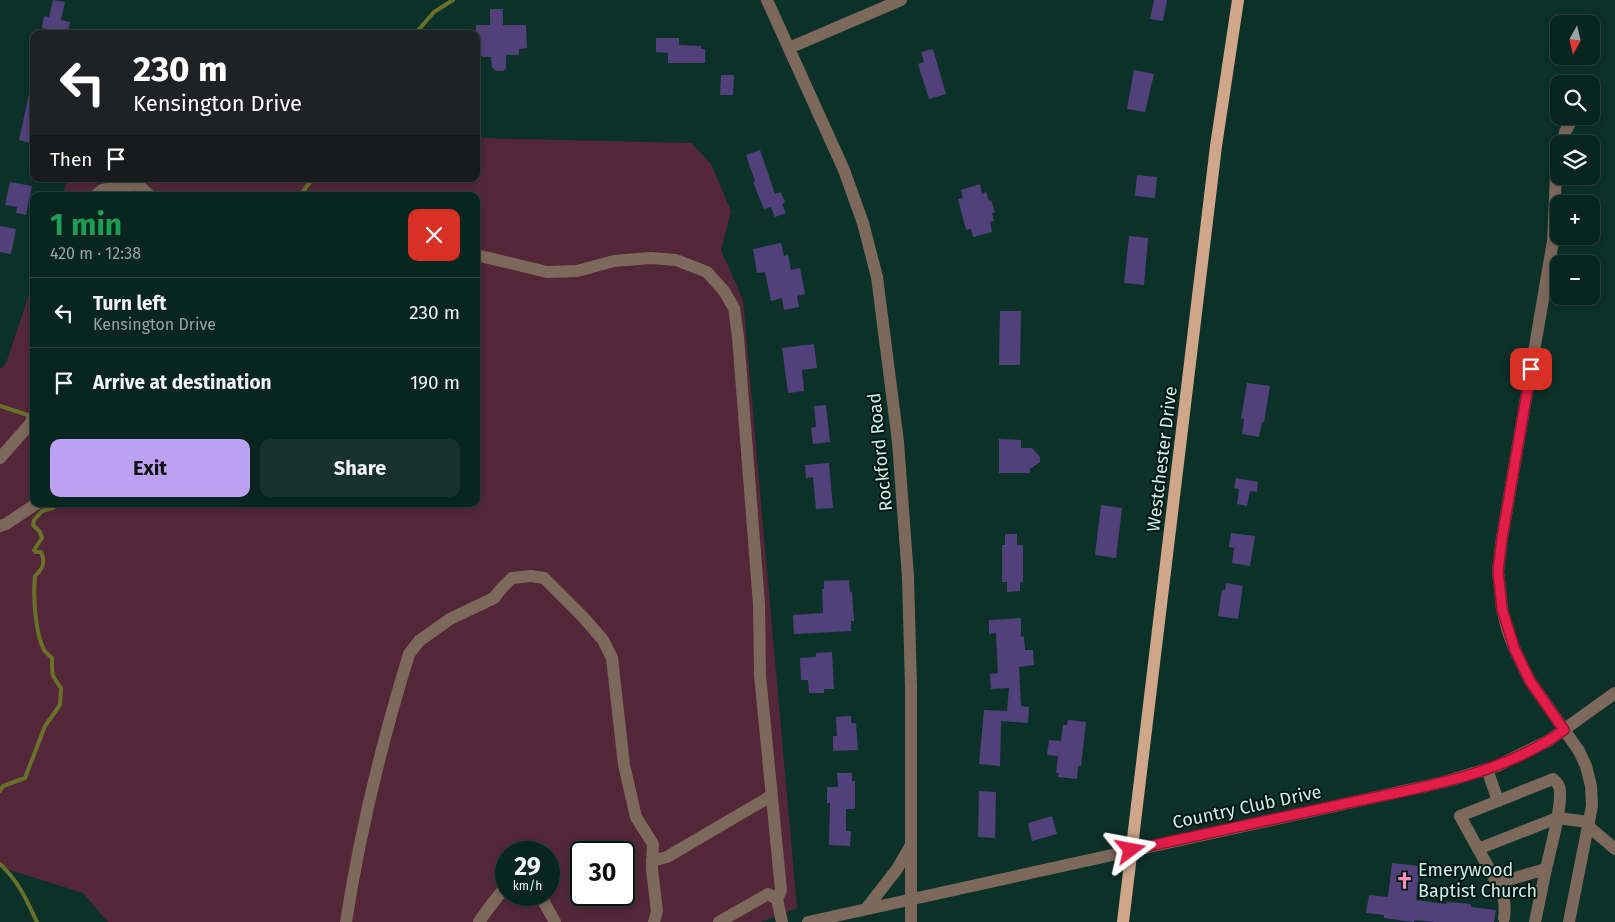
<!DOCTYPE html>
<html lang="en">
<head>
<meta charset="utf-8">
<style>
  body { margin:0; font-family:"Fira Sans",sans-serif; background:#17312c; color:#f1f3f6; height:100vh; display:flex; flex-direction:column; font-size:19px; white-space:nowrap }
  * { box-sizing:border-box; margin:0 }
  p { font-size:16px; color:#99a5a4 }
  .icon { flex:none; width:28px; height:28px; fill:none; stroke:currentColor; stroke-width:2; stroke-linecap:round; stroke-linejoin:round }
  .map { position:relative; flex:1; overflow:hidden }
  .details { position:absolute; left:30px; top:192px; width:450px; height:315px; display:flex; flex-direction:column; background:#09251f; border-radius:10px; box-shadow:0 2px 8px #0003,0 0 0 1px #29423d }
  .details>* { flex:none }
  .top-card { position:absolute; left:30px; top:30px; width:450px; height:152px; border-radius:10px; box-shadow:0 2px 8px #0003,0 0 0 1px #29423d; background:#202124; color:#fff; overflow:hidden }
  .needle { width:32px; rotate:188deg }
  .controls { position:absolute; left:1550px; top:15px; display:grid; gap:10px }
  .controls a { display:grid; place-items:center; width:50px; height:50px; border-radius:10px; background:#09251f; box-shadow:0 2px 8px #0003,0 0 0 1px #29423d; font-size:25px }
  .speed { position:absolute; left:495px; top:841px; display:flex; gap:10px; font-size:25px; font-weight:700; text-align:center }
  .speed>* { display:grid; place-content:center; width:65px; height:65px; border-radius:50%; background:#09251f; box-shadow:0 2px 8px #0003,0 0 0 1px #29423d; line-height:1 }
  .speed small { font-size:12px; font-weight:400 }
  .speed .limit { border:2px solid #111; border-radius:8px; background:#fff; color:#111 }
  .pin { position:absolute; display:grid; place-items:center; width:42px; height:42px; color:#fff; margin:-21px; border-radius:10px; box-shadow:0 2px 8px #0006 }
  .me { position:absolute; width:55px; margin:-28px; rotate:77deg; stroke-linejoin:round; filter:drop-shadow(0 0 4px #0008) }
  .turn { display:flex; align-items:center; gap:18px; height:105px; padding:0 20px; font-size:22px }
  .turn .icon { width:65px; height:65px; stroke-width:2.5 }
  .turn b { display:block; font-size:35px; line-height:42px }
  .then { display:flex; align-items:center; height:48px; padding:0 20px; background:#0003; gap:10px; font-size:19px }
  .round { display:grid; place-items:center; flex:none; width:52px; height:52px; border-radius:10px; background:#17312c }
  .head { display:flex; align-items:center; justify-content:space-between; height:85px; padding:0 20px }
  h1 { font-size:30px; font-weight:700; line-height:38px; color:#1e9e55 }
  .button { display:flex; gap:10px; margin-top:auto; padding:10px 20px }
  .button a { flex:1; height:58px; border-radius:10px; background:#bca0f2; color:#111; font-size:20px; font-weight:700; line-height:58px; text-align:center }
  .button a+a { background:#17312c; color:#f1f3f6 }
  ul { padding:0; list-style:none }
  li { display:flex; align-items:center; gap:15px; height:70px; padding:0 20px; border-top:1px solid #29423d }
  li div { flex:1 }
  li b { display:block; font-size:19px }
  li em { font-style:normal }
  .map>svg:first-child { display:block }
  .green { fill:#532738; fill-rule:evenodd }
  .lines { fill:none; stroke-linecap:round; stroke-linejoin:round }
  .stream { stroke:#677129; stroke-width:4 }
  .building { fill:#52407b }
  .minor { stroke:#7d695b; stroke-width:12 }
  .major { stroke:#cfa68a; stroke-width:12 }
  .route-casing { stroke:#92132f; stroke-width:12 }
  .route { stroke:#e11d48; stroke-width:9 }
  .labels { text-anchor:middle; stroke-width:4; stroke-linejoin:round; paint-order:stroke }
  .street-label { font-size:18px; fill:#ceefe6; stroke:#001812 }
  .poi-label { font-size:18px; fill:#ceefe6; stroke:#001812; text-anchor:start }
</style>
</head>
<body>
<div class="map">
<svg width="1615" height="922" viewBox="0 0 1615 922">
  <rect width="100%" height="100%" fill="#0c3129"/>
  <path class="green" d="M476,138L691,143L711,164L731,211L721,250L743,300L797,908L761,922H108L83,893L0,867V369L6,363L34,280V504H476V196H62L68,179H476ZM506,852H549V895H506ZM581,852H624V895H581Z"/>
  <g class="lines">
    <g class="stream">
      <polyline points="415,34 434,12 453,0"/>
      <polyline points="300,196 312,179"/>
      <polyline points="0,406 31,416"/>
      <path d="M0,791L3,786L25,778L45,726L60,705L61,688C51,674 52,676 52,658C50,656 46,653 44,650C35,632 33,596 35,576C43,569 46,562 41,552H36L34,550L42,538L40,532L33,525L34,520L42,511L53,508L57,504"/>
      <path d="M0,864C19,882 26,899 37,922"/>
    </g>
  </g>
  <g class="building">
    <polygon points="53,0 65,2 61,20 70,22 68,34 42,28 44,16 49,17"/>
    <polygon points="1154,0 1167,0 1163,21 1150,19"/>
    <polygon points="490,9 503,9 503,25 526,25 527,48 519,49 519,55 506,55 506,68 503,71 496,71 492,67 491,57 483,57 476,50 476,25 490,25"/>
    <polygon points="656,38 679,38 679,45 701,46 701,49 705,49 705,63 668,63 668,53 656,52"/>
    <polygon points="933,49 946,94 929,99 918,64 924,62 921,52"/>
    <polygon points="1134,70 1154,74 1145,112 1127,109"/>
    <polygon points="721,75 734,75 733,95 720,95"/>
    <polygon points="29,94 34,95 34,144 19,140"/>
    <polygon points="760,150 775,194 781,192 785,202 782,204 786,213 775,217 771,207 764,209 753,182 755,181 746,155"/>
    <polygon points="1137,175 1157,177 1155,198 1135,196"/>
    <polygon points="10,182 32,186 26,215 16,213 17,207 5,205"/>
    <polygon points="980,184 982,194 986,192 989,201 991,200 995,212 992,213 994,221 990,222 992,232 973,237 971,229 966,230 958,199 963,198 961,190"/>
    <polygon points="0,226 16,229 11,254 0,252"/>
    <polygon points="1129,236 1148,238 1144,285 1124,283"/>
    <polygon points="781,243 784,256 788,255 791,270 800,268 805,294 797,296 799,307 784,310 782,298 771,301 765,272 757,273 753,249"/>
    <polygon points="1000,311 1021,311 1020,365 999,365"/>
    <polygon points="814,344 817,368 802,370 804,391 788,393 782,348"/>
    <polygon points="1247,383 1270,386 1264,422 1262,422 1259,437 1242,434 1244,419 1241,418"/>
    <polygon points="826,405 830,442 813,444 811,428 816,427 814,406"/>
    <polygon points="999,439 1021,440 1021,448 1032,448 1040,457 1040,462 1030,469 1030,473 999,473"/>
    <polygon points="829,463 833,508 816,509 813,477 806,478 805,465"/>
    <polygon points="1236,478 1258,482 1257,492 1250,491 1247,506 1237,504 1239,489 1234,488"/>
    <polygon points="1101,505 1122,508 1116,558 1095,555"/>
    <polygon points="1231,533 1255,536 1250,566 1232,563 1234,548 1229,547"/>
    <polygon points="1005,534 1017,534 1017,545 1023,545 1023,582 1020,582 1020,591 1007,592 1007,582 1002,582 1002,545 1005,545"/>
    <polygon points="849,580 850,592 852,592 854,621 851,621 851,631 794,634 793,615 823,613 822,589 824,589 824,581"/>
    <polygon points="1226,583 1243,586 1238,619 1218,616 1222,590 1225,590"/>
    <polygon points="1021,618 1021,637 1024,636 1025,650 1033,650 1034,665 1019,667 1021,706 1029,707 1028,723 1001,721 1000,766 979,764 984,710 1007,711 1009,688 991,689 990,674 998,673 996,633 989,634 989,620"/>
    <polygon points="832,652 834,689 824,689 824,693 809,693 808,680 801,680 800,658 816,657 816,653"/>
    <polygon points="851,716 851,723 856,723 858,750 833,751 833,736 837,736 836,717"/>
    <polygon points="1068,720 1086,722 1081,766 1078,766 1077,779 1058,777 1059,773 1056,773 1058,756 1047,755 1049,740 1061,741 1063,725 1067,725"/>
    <polygon points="837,773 852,773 852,781 855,781 855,809 846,809 846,831 851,831 850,846 829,845 830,803 827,803 827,787 838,787"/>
    <polygon points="979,791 996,792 995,838 978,837"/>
    <polygon points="1052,816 1057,834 1032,841 1028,823"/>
    <polygon points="1392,863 1420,866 1416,900 1446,904 1447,902 1471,904 1471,907 1496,910 1494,922 1435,922 1414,920 1414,922 1384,918 1384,915 1366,913 1369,895 1388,897"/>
  </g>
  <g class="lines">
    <g class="minor">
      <polyline points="767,0 844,170 863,223 877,277 898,442 908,577 911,687 911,922"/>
      <polyline points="789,48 901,0"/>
      <polyline points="1591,84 1591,83"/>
      <polyline points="1563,144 1565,132 1574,116"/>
      <polyline points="1559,163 1556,174 1553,241 1502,538 1498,571 1502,609 1508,632 1515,650 1530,681 1579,751 1586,766 1591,786 1592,806 1569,922"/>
      <polyline points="95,196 102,190 137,184 150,196"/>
      <polyline points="476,255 547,272 577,271 614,261 651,258 676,260 707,272 724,291 734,308 738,337 759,604 760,675 781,890 777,899"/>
      <polyline points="0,458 30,424 34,415"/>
      <polyline points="0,526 6,524 36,504"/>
      <polyline points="1487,769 1498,801 1460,816 1497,883 1546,869 1535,922"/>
      <path d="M1498,801L1553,779C1557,782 1560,786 1560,792C1561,813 1551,846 1546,869"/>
      <polyline points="1588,826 1615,849"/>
      <polyline points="1478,849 1557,818 1589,822"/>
      <polyline points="652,861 667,857 771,796"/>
      <path d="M1497,883C1504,896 1506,904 1504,918"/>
      <polyline points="540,895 555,922"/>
      <polyline points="866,909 897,869 911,845"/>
      <path d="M346,922C360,831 382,742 409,654L419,641L450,619L494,598L501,589L512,578L531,576L544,578L583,617L603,640L612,658L624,765L636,817L653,844L652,869L657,911L654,922"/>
      <polyline points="479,922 488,909 506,886"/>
      <polyline points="719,922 768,894 777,899 782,922"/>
      <polyline points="808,922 1444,782 1497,766 1548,741 1615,693"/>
    </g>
    <polyline class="major" points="1123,922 1216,146 1238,0"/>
  </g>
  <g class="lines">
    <defs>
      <path id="route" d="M1131,850C1202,835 1272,819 1343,804C1418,788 1501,776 1564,730L1530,681L1515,650L1502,609L1498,571L1502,538L1531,369"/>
    </defs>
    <use href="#route" class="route-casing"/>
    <use href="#route" class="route"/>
  </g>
  <defs>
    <symbol id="church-bare" viewBox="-9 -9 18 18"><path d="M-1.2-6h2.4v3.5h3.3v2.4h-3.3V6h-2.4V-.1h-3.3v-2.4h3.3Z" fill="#ff8eba" stroke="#001812" stroke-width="2.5" paint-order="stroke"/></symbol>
  </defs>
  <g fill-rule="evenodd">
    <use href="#church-bare" x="1392" y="868" width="25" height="25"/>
  </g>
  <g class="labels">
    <g class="street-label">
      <text transform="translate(880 452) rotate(-96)" y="6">Rockford Road</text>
      <text transform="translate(1162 459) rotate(-83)" y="6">Westchester Drive</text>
      <text transform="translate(1247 807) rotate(-12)" y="6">Country Club Drive</text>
    </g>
    <g class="poi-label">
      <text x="1418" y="876">Emerywood<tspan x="1418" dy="21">Baptist Church</tspan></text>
    </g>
  </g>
</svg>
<div class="controls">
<a><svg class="needle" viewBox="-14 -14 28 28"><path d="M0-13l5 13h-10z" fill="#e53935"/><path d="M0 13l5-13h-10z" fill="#99a5a4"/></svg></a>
<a><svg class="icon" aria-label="search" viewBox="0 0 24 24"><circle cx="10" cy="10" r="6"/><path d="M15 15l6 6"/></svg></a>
<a><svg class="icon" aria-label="layers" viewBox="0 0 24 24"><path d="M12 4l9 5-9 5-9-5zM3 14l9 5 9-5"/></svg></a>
<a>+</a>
<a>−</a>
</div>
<div class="speed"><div>29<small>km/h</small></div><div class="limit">30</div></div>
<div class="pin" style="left:1531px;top:369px;background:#d93025"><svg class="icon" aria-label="arrive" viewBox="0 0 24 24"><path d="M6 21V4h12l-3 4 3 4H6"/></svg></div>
<svg class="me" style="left:1131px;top:850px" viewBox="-20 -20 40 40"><path d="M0-17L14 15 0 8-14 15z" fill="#e11d48" stroke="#fff" stroke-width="4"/></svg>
<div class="top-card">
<div class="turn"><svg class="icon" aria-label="left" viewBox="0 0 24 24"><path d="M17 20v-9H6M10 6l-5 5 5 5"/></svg><div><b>230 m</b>Kensington Drive</div></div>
<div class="then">Then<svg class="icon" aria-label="arrive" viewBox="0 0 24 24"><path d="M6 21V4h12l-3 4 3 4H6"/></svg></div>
</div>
<section class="details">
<div class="head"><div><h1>1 min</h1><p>420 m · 12:38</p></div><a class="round" style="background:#d93025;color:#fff"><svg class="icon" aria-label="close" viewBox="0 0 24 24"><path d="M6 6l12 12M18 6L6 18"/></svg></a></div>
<ul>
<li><svg class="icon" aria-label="left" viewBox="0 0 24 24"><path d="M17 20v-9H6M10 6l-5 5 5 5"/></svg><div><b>Turn left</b><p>Kensington Drive</p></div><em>230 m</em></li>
<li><svg class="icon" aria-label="arrive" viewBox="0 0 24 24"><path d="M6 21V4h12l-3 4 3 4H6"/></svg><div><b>Arrive at destination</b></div><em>190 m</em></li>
</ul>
<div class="button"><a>Exit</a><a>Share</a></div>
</section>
</div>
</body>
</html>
